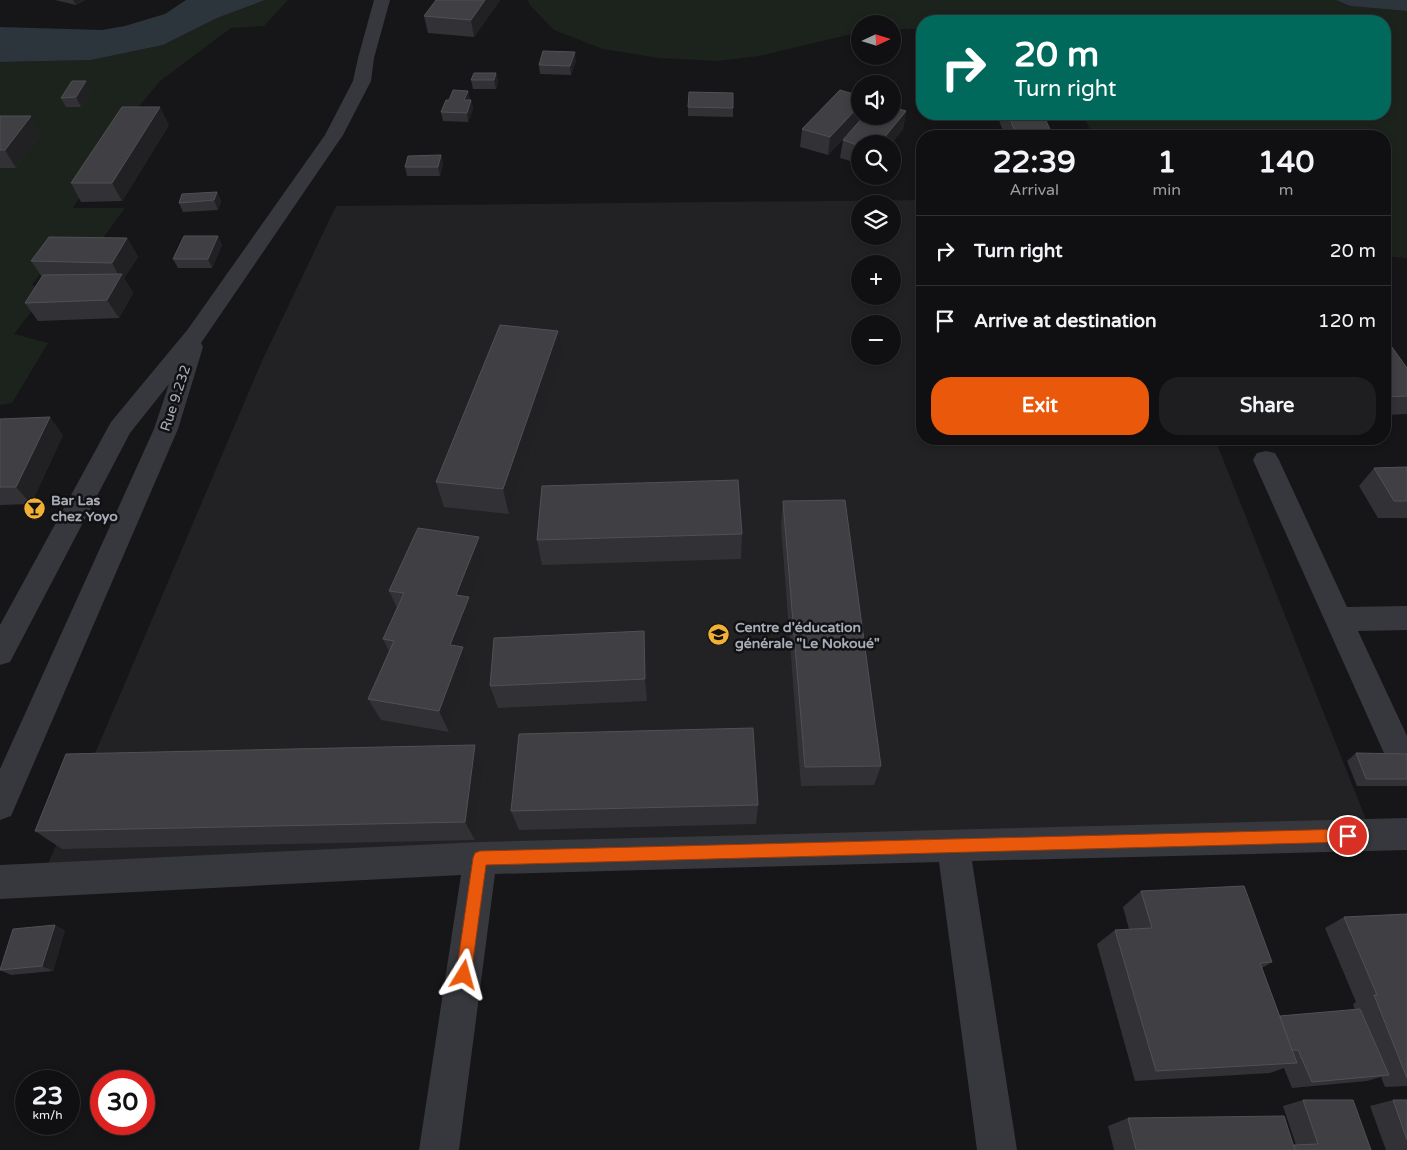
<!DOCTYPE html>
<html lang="en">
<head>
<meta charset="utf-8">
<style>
  body { margin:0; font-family:"Varela Round",sans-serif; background:#1e1e20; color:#f1f3f6; height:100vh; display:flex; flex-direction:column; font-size:19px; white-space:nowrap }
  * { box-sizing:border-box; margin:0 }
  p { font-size:16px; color:#9c9d9f }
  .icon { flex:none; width:28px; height:28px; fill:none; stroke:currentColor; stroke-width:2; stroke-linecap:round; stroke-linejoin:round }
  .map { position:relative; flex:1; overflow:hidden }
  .details { position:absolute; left:916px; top:130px; width:475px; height:315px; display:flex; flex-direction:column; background:#101012; border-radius:20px; box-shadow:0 2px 8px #0003,0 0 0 1px #303032 }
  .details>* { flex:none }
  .hud { position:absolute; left:916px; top:15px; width:475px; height:105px; border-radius:20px; box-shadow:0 2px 8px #0003,0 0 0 1px #303032; background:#00695c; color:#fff; overflow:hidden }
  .needle { width:32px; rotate:86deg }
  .controls { position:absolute; left:851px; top:15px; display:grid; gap:10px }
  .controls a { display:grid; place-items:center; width:50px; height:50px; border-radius:50%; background:#101012; box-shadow:0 2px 8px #0003,0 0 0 1px #303032; font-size:25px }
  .speed { position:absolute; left:15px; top:1070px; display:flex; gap:10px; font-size:25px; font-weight:700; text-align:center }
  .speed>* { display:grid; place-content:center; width:65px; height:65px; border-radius:50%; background:#101012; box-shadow:0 2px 8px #0003,0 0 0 1px #303032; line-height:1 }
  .speed small { font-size:12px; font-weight:400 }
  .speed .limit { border:8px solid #d22; background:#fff; color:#111 }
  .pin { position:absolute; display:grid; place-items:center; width:42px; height:42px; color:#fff; margin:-21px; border:2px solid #fff; border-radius:50%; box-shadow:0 1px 5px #0007 }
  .me { position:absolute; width:55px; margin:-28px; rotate:8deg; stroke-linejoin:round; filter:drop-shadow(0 0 4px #0008) }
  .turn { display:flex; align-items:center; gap:18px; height:105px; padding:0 15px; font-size:22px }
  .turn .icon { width:65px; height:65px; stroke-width:2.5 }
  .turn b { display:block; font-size:35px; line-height:42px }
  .eta { display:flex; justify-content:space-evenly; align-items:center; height:85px; text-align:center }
  .eta b { font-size:30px; font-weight:700; line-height:35px }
  .action { display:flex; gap:10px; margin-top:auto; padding:10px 15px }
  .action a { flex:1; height:58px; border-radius:20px; background:#ea580c; color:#fff; font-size:20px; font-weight:700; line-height:58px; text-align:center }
  .action a+a { background:#1e1e20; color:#f1f3f6 }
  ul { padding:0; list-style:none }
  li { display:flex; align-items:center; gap:15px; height:70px; padding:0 15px; border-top:1px solid #303032 }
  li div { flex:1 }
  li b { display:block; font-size:19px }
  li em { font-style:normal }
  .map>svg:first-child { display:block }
  .built { fill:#222225; fill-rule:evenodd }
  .green { fill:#1c231d }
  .water { fill:#2c353c }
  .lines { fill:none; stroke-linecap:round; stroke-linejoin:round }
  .minor { fill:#37383d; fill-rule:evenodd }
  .wall { fill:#323236 }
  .shaded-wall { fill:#212124 }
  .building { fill:#3f3f44; stroke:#4f5156 }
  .route { fill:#ea580c; stroke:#983908 }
  .labels { text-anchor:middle; stroke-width:5; stroke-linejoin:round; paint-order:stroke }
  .street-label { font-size:14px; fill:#a8adb8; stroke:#111113 }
  .poi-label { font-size:14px; font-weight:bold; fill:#a8adb8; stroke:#111113; text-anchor:start }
</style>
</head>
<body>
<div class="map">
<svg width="1407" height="1150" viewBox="0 0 1407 1150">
  <rect width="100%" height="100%" fill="#161618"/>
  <path class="built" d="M922,200V439H1215L1371,832L45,871L262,361L336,206ZM860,204H892V236H860ZM860,264H892V296H860ZM860,324H892V356H860Z"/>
  <g class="green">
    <polygon points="265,0 288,0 264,26 231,28 160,81 130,117 73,208 125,208 95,249 59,248 32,285 48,290 14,334 48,343 12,403 0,405 0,62 91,60 163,45 217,18"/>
    <polygon points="528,0 1336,0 1350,6 1407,11 1407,258 1385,256 1385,136 1093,136 1084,117 1040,114 1385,114 1385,21 922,21 922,31 916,29 893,29 892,24 860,24 860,32 759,56 718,61 659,58 603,49 554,30 530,5"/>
  </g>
  <g class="water">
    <polygon points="186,0 265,0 217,18 163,45 91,60 0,62 0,27 102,30 125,26 165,14"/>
    <polygon points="1336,0 1407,0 1407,11 1350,6"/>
  </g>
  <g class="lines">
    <g class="minor">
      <polygon points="374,0 390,0 374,58 371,81 343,135 201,343 203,347 178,429 11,816 0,820 0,769 154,429 169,384 130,433 10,662 0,665 0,625 111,422 188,329 325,135 353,81 358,58"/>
      <polygon points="1266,451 1275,453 1279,460 1347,607 1407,606 1407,630 1358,631 1407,736 1407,785 1396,780 1253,460 1257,453"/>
      <polygon points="1407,818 1407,850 972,861 1017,1150 977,1150 939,862 495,874 459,1150 419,1150 461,875 0,899 0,865 480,842"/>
    </g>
  </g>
  <g class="wall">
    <polygon points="55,0 85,0 76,5"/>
    <polygon points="500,0 474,37 428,33 424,16"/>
    <polygon points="576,61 571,75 540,74 539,65"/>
    <polygon points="496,73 498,82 496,89 473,89 471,80"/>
    <polygon points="91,90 81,107 66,107 61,98"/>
    <polygon points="468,91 470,100 471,100 473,109 468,122 443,121 441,112 449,100"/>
    <polygon points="733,93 733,117 688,116 688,107"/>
    <polygon points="906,111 903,129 891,144 860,144 860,164 840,158 843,140 860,121 828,155 800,147 802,129 860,116"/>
    <polygon points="999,114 1043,114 1053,136 1005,136 998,118"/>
    <polygon points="0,116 41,134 16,168 0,168"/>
    <polygon points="169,125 122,201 81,202 71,183"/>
    <polygon points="441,155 443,164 440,176 407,176 405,167"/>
    <polygon points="217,192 221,201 218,210 183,212 179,203"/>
    <polygon points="218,236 222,245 212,268 178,268 173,259"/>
    <polygon points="127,238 138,257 124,278 133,293 119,318 38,321 25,303 42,277 31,261"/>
    <polygon points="1385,343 1407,368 1407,414 1385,415"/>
    <polygon points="563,357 509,514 444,507 436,482"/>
    <polygon points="0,419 63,435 31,504 0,505"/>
    <polygon points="1407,467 1407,518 1378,518 1359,486 1374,468"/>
    <polygon points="783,501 881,766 874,785 801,786 781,526"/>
    <polygon points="742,534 741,559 542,565 537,540"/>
    <polygon points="479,537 486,561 470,603 477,621 465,651 472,669 449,732 381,720 368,699 389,651 383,639 397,608 389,591"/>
    <polygon points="644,631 646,654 647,701 498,708 490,686"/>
    <polygon points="1356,753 1407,754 1407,786 1357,786 1347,761"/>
    <polygon points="484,766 475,840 62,849 35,831"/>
    <polygon points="758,805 756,824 519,830 511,811"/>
    <polygon points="1141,891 1272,962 1262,968 1280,1016 1355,1010 1353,1004 1356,1002 1325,928 1344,917 1407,914 1407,1086 1385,1087 1381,1077 1367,1081 1292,1088 1284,1068 1270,1073 1135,1081 1097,944 1115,930 1129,929 1123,907"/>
    <polygon points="65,930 53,971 11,975 0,970"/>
    <polygon points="1303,1100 1371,1150 1114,1150 1108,1126 1128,1118 1296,1145 1283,1106"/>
    <polygon points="1393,1100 1407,1100 1407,1150 1386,1150 1370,1106"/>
  </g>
  <g class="shaded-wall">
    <polygon points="73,0 85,0 76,5"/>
    <polygon points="485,0 500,0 474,37 471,20"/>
    <polygon points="575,52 576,61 571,75 570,66"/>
    <polygon points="496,73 498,82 496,89 494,80"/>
    <polygon points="86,81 91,90 81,107 76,97"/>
    <polygon points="468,91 470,100 464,100"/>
    <polygon points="471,100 473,109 468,122 467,113"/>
    <polygon points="860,105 860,116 864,116 828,155 830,137"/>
    <polygon points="160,107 169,125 122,201 112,183"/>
    <polygon points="906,111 903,129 891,144 879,144"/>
    <polygon points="31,116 41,134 16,168 5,150"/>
    <polygon points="441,155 443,164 440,176 438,167"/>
    <polygon points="217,192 221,201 218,210 214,200"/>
    <polygon points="218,236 222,245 212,268 208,259"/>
    <polygon points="127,238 138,257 124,278 133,293 119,318 107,300 120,278 112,263"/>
    <polygon points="558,331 563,357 509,514 503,489"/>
    <polygon points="50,417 63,435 31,504 16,487"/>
    <polygon points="479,537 486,561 470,603 477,621 465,651 472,669 449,732 439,711 450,645 456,595"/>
    <polygon points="644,631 646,654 647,701 645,679"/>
    <polygon points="475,745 484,766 475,840 465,822"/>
    <polygon points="55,925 65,930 53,971 42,966"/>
  </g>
  <g class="building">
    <polygon points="436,0 485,0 471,20 424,16"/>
    <polygon points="543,51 575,52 570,66 539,65"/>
    <polygon points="474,73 496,73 494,80 471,80"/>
    <polygon points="72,81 86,81 76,97 61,98"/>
    <polygon points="453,90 468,91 464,100 471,100 467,113 441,112 446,100 449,100"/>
    <polygon points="840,90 860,96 860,105 830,137 802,129"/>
    <polygon points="689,92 733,93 733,108 688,107"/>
    <polygon points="122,107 160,107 112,183 71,183"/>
    <polygon points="892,107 906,111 879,144 860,144 860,146 843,140 864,116 892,116"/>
    <polygon points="1008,114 1043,114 1053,136 1017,136"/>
    <polygon points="0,116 31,116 5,150 0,150"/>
    <polygon points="441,155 438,167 405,167 408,156"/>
    <polygon points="217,192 214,200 179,203 182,194"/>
    <polygon points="184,236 218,236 208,259 173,259"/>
    <polygon points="49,237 127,238 112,263 31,261"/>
    <polygon points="122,274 107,300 25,303 43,275"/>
    <polygon points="500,325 558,331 503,489 436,482"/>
    <polygon points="1385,343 1389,343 1407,368 1407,396 1385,397"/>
    <polygon points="50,417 16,487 0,487 0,419"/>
    <polygon points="1407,467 1407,501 1394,501 1374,468"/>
    <polygon points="738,480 742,534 537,540 542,486"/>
    <polygon points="845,500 881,766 805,767 783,501"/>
    <polygon points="418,528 479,537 456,595 469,597 450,645 463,647 439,711 368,699 394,641 383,639 404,593 389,591"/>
    <polygon points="644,631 645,679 490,686 494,638"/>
    <polygon points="753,728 758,805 511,811 519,734"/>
    <polygon points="475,745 465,822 35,831 66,754"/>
    <polygon points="1356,753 1407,754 1407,779 1366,779"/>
    <polygon points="1244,886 1272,962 1260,963 1297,1063 1156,1071 1115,930 1152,928 1141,891"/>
    <polygon points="1407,914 1407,1078 1374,995 1377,995 1344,917"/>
    <polygon points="55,925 42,966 0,970 13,929"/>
    <polygon points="1360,1009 1389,1075 1312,1082 1298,1050 1292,1050 1280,1016"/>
    <polygon points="1303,1100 1353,1100 1371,1150 1295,1150 1294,1145 1318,1144"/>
    <polygon points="1393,1100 1407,1100 1407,1140"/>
    <polygon points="1284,1116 1295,1150 1136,1150 1128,1118"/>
  </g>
  <polygon class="route" points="1348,829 1353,831 1355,836 1353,840 1348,842 486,865 471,975 469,980 464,982 458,980 456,975 473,858 475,853 480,851"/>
  <defs>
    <symbol id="bar-disc" viewBox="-11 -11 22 22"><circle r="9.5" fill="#f2b134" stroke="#111113"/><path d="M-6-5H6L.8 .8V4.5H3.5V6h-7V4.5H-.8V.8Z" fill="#111"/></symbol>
    <symbol id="university-disc" viewBox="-11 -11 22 22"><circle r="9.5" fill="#f2b134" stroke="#111113"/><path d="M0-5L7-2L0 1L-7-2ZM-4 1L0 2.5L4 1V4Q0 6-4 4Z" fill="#111"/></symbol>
  </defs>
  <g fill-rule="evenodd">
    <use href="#bar-disc" x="22" y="496" width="25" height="25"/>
    <use href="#university-disc" x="706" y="622" width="25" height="25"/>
  </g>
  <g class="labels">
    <g class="street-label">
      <text transform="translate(175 398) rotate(-72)" y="5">Rue 9.232</text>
    </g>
    <g class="poi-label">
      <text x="51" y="505">Bar Las<tspan x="51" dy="16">chez Yoyo</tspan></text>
      <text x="735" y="632">Centre d'éducation<tspan x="735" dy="16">générale "Le Nokoué"</tspan></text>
    </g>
  </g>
</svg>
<div class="controls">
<a><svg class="needle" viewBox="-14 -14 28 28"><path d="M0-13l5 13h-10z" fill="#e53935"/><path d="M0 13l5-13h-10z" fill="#9c9d9f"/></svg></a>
<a><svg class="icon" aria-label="sound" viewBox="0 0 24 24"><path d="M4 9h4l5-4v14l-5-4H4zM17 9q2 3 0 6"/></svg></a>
<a><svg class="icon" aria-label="search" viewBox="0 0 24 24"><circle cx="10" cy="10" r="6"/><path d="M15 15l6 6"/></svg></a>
<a><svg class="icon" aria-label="layers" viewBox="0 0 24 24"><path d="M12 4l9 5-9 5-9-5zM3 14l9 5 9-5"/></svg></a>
<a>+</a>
<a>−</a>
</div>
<div class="speed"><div>23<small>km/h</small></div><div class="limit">30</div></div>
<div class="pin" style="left:1348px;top:836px;background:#d93025"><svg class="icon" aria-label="arrive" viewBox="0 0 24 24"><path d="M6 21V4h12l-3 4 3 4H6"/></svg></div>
<svg class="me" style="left:464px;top:975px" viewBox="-20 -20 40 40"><path d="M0-17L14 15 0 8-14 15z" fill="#ea580c" stroke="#fff" stroke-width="4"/></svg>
<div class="hud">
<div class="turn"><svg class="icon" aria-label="right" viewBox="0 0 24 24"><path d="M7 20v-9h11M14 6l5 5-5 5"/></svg><div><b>20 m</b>Turn right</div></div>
</div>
<section class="details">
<div class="eta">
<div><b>22:39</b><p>Arrival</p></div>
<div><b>1</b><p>min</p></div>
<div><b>140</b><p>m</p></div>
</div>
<ul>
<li><svg class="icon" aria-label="right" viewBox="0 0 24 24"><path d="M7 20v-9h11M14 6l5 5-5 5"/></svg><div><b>Turn right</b></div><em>20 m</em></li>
<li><svg class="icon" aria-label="arrive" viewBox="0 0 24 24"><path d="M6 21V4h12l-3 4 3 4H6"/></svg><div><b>Arrive at destination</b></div><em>120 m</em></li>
</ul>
<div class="action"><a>Exit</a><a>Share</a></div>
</section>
</div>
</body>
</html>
